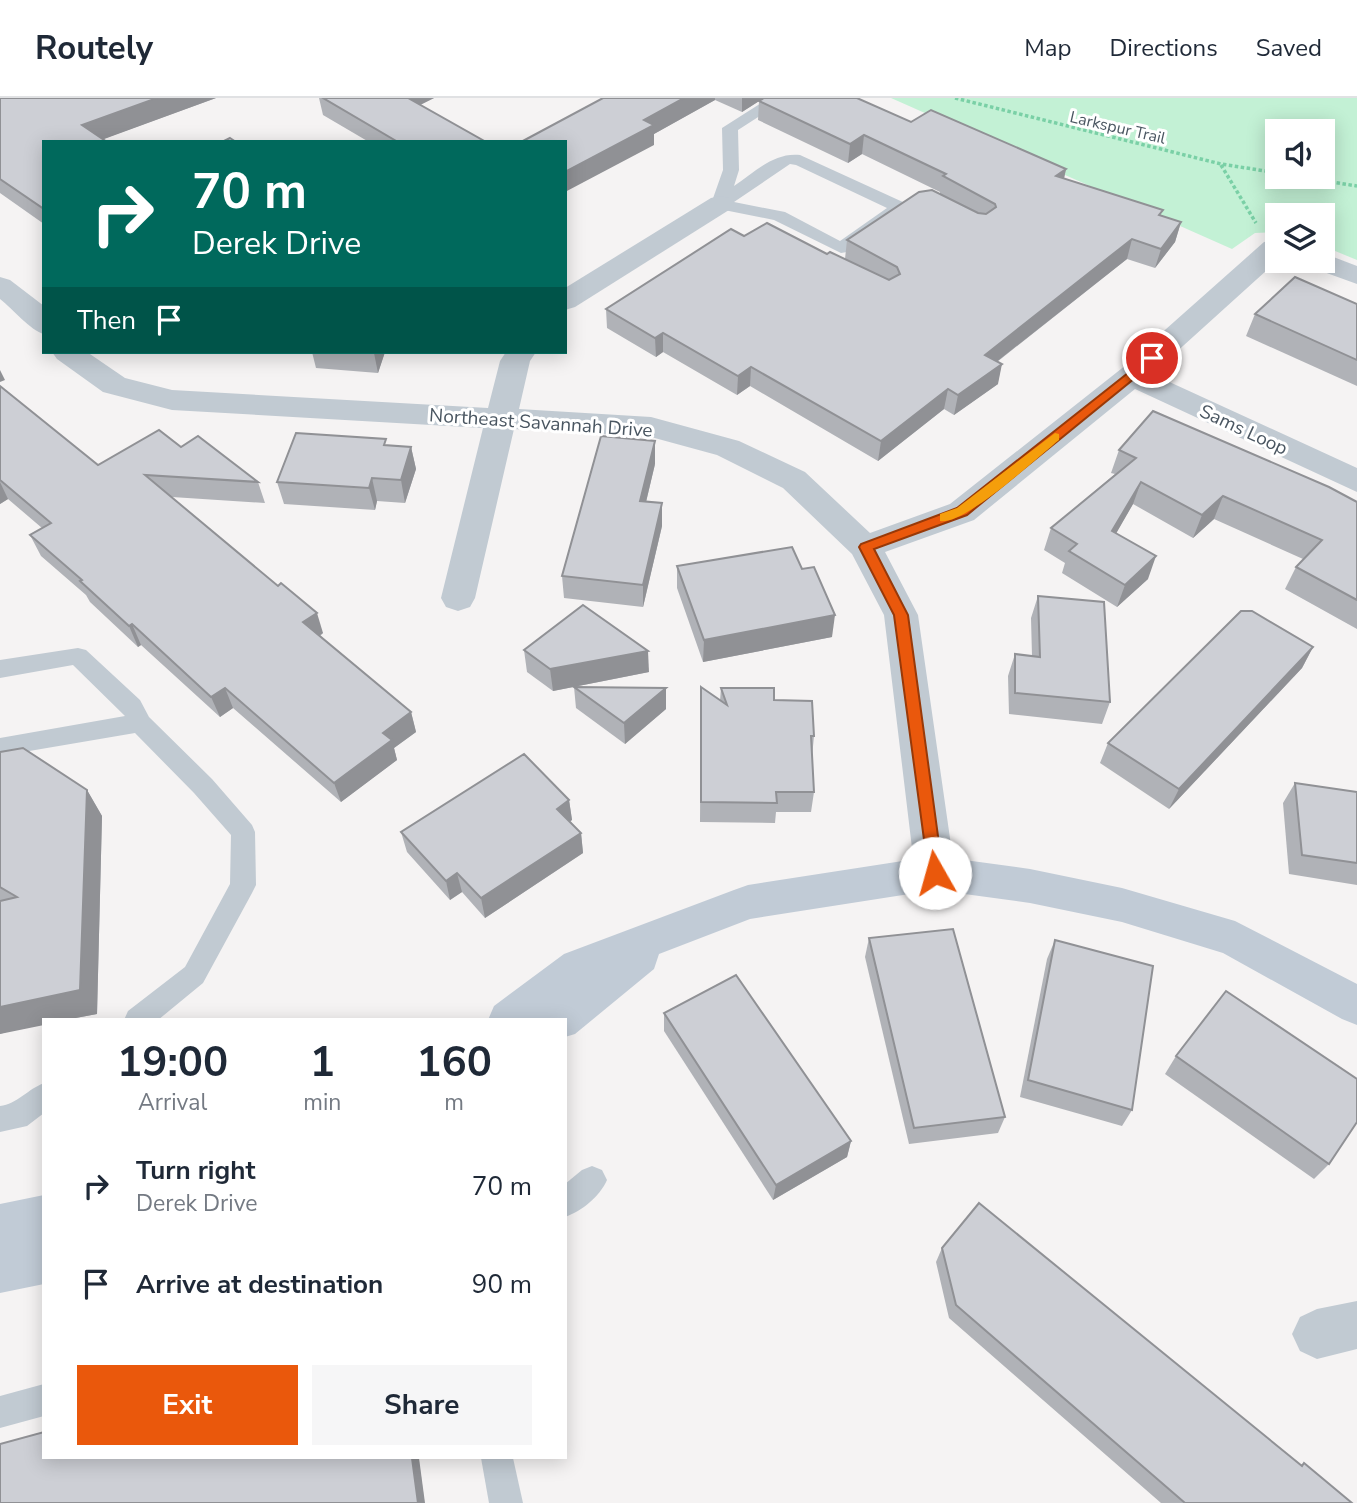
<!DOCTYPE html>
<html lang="en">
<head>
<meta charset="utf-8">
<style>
  body { margin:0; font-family:"Nunito Sans",sans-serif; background:#f6f6f7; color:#1f2937; height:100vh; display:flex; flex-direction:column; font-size:26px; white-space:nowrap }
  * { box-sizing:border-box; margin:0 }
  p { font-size:23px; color:#747a83 }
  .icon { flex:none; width:38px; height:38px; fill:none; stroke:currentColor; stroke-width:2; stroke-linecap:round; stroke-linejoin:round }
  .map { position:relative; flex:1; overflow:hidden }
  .side { position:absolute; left:42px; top:920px; width:525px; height:441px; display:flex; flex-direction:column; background:#fff; border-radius:0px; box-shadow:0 4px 18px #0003 }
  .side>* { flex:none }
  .banner { position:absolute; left:42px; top:42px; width:525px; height:214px; border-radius:0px; box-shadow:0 4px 18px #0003; background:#00695c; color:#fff; overflow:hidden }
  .tools { position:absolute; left:1265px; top:21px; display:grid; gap:14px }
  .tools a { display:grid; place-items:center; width:70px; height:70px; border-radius:0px; background:#fff; box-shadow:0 4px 18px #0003; font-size:35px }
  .pin { position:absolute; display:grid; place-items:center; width:60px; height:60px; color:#fff; margin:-30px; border:4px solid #fff; border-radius:50%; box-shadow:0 2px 7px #0007 }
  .me { position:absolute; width:77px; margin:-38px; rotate:353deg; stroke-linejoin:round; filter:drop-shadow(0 0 5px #0008) }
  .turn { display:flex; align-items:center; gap:24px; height:147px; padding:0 35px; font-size:32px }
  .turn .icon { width:91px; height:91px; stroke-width:2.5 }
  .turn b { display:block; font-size:49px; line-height:60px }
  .then { display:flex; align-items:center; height:66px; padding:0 35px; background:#0003; gap:14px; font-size:26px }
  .eta { display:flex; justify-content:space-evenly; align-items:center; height:119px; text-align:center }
  .eta b { font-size:42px; font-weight:700; line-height:49px }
  .button { display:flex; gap:14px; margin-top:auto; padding:14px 35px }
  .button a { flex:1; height:80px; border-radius:0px; background:#ea580c; color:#fff; font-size:28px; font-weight:700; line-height:80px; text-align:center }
  .button a+a { background:#f6f6f7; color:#1f2937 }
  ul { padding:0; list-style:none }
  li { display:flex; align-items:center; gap:21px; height:98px; padding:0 35px }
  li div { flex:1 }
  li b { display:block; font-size:26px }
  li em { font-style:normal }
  header { display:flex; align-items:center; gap:42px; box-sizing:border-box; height:98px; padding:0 35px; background:#fff; border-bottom:2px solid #e0e1e3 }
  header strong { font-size:33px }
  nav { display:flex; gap:38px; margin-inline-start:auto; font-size:24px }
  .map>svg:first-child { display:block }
  .green { fill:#c3f1d5; fill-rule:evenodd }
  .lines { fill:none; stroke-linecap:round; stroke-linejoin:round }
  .path { stroke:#7ad0a6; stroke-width:3.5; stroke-dasharray:3.5 2.5; stroke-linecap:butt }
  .lane { fill:#c1cad2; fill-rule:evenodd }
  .street { fill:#c1cad2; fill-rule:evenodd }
  .secondary { fill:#c1cbd6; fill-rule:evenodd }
  .wall { fill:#b0b2b7 }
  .shaded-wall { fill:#909195 }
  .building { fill:#cdcfd5; stroke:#909195; stroke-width:2 }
  .route { fill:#ea580c; stroke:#983908; stroke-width:2 }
  .slow { fill:#f59e0b }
  .labels { text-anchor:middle; stroke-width:6; stroke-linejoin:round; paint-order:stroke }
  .far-street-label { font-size:16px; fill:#4a5661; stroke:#fff }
  .street-label { font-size:19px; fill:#4a5661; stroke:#fff }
</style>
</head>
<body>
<header>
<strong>Routely</strong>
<nav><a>Map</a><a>Directions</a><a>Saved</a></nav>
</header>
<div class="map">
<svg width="1357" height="1405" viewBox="0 0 1357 1405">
  <rect width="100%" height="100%" fill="#f5f3f3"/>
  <path class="green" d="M891,0H1357V162L1323,148V117H1278L1277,134L1255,135L1232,151ZM1278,33H1323V79H1278Z"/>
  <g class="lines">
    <g class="path">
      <polyline points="955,0 1221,66 1278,75"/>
      <polyline points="1221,67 1256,125"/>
      <polyline points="1301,79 1357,88"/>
    </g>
    <g class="lane">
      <path d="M769,0H788L738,32L739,72L734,88C755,74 774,54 800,57L905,105L908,109L905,113L847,154L841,155L774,122L714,110L711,106L723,72L722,30ZM790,66L796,67L887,110L840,143L785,114L734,104Z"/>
      <polygon points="78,550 86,552 140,602 149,619 212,681 252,727 255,734 256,787 252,795 203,885 158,922 124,922 128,913 185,869 230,786 231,737 194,695 135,635 0,658 0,640 125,618 73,567 0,580 0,562"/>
      <path d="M44,985V1015L27,1028L0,1034V1008C17,1006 28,991 44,985Z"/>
      <path d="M592,1068L602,1072L607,1082C600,1098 582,1113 565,1119V1086L582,1072Z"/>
      <polygon points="44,1286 44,1318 0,1330 0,1298"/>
      <polygon points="481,1360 513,1360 523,1405 489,1405"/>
    </g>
    <g class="street">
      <polygon points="720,98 729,100 733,106 729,112 575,209 565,212 565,190 711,100"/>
      <polygon points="1274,142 1278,143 1278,162 1152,276 1357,370 1357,394 1135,291 974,422 885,454 918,517 955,775 949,787 935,792 921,787 915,775 884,517 852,456 783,390 717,357 651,339 514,331 475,500 470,509 458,513 446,509 441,500 483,330 172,312 103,294 57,261 52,254 87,254 125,280 172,292 488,310 500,263 506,254 536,254 530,263 519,311 651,319 739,343 805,374 870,435 950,406 1121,271 1264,144"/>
      <polygon points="1323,155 1357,168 1357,186 1310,169 1306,163 1323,163"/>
      <path d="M0,179L10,182L44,208V236C31,233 13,211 0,201Z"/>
      <polygon points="1357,1203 1357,1251 1317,1261 1300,1253 1292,1236 1300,1219 1317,1211"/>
    </g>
    <g class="secondary">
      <polygon points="935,758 1030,771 1122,790 1235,823 1357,886 1357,927 1342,921 1223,855 1122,824 1030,805 935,792 750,821 659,856 654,871 575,936 565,939 565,922 488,922 494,908 564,856 734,792 748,787"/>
      <polygon points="44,1097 44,1186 0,1195 0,1106"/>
    </g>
  </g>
  <g class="wall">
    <polygon points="0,0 216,0 103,41 44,44 44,126 0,95"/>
    <polygon points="319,0 434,0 420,7 486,44 369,44 323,17"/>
    <polygon points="603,0 857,0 911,24 1066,71 1064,80 1161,118 1181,124 1175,144 1155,170 1127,161 997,264 998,286 954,317 944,311 878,363 750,288 737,297 663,254 656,259 607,230 606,211 744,138 827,156 845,161 847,142 940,96 940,94 862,56 848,65 758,22 759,3 742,14 715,2 654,36 654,47"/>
    <polygon points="1357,206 1357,288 1246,238 1255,216"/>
    <polygon points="312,254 385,254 378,275 316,270"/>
    <polygon points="0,288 98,367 181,349 258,384 265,405 172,399 323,535 320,538 411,614 416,634 394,650 397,662 341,704 233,610 220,619 141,547 138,549 90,504 86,497 41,458 30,437 42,430 8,401 0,406"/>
    <polygon points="388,348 411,349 416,371 405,405 377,403 375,412 284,406 277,384"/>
    <polygon points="1119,352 1357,404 1357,531 1285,491 1296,469 1303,461 1214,421 1193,440 1133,406 1116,435 1148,481 1117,509 1062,475 1065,465 1044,452 1051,430 1115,376 1111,375"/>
    <polygon points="655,366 646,404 662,405 662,428 643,509 564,500 562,478"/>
    <polygon points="677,468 832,539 703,564 677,490"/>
    <polygon points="1038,498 1110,604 1102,626 1009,616 1008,578 1015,556 1032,558 1031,520"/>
    <polygon points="1313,549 1302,570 1169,711 1100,665 1108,645"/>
    <polygon points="524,552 649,574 553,593 527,574"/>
    <polygon points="574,589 666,611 625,646 576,610"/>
    <polygon points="701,589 720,603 721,590 774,602 814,638 812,659 814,694 811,714 776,714 775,725 700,724"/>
    <polygon points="0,654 87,692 102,718 97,916 65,922 44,922 0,936"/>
    <polygon points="1295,685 1357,694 1357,787 1289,776 1283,705"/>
    <polygon points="569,702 572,722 570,723 581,735 583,755 485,820 462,794 450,802 407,754 401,734"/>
    <polygon points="869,840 1005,1019 998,1035 909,1046 865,859"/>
    <polygon points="1055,842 1132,1012 1122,1028 1020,999 1047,861"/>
    <polygon points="664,915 851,1043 847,1059 773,1102 664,933"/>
    <polygon points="1176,958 1329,1066 1314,1081 1165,976"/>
    <polygon points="942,1150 1300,1367 1304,1365 1352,1405 1161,1405 949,1220 936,1164"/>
  </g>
  <g class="shaded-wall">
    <polygon points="157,0 216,0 96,44 82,27"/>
    <polygon points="401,0 434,0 404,15"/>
    <polygon points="684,0 715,0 715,2 654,36 654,47 565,94 565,74 644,22"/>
    <polygon points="742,0 764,0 742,14"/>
    <polygon points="864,37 862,56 848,65 850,46"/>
    <polygon points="1066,71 1062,90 1056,78"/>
    <polygon points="1181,124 1175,144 1155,170 1161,151"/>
    <polygon points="1132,141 1127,161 981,276 985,257"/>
    <polygon points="663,235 663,254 656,259 655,240"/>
    <polygon points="374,254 385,254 378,275 374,255"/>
    <polygon points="1002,266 998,286 954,317 958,297"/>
    <polygon points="751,269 750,288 737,297 738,278"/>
    <polygon points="0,272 5,282 0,284"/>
    <polygon points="948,291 944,311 878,363 881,343"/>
    <polygon points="655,343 655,366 641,425 640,403"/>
    <polygon points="411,349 416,371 405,405 401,382"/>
    <polygon points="372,380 377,403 375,412 369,390"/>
    <polygon points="0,384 8,401 0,406"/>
    <polygon points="1141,384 1133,406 1105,455 1112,433"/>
    <polygon points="1223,398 1214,421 1193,440 1202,417"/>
    <polygon points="662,405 662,428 643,509 643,487"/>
    <polygon points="1156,458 1148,481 1117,509 1125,487"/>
    <polygon points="317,515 323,535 310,544 303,524"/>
    <polygon points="835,517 832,539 703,564 704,542"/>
    <polygon points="132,526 141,547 138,549 129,528"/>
    <polygon points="1313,549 1302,570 1169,711 1179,691"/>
    <polygon points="648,553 649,574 553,593 550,571"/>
    <polygon points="225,590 233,610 220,619 211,599"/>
    <polygon points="666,590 666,611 625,646 624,625"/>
    <polygon points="411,614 416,634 394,650 397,662 341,704 334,685 383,635"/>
    <polygon points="87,692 102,718 97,916 65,922 44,922 44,927 0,936 0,909"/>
    <polygon points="569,702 572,722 559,731 557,711"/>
    <polygon points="581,735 583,755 485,820 481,800"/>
    <polygon points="457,775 462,794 450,802 446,783"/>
    <polygon points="851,1043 847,1059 773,1102 776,1087"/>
    <polygon points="412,1360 419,1360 425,1405 418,1405"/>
  </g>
  <g class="building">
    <polygon points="0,0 157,0 82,27 107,44 44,44 44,111 0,81"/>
    <polygon points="323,0 408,0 486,44 398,44"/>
    <polygon points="603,0 684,0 644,22 654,27 565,74 565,44 521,44"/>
    <polygon points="764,0 857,0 911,24 931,12 1066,71 1056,78 1163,112 1159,117 1181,124 1161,151 1132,141 985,257 1002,266 958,297 948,291 881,343 751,269 738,278 663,235 655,240 606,211 731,131 744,138 767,125 827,156 830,154 889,182 900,176 897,169 847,142 919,94 932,92 978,115 986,116 996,109 995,106 943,78 946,76 864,37 850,46 759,3"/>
    <polygon points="230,40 236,44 222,44"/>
    <polygon points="1295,179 1357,206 1357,262 1255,216"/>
    <polygon points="0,288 98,367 159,332 181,349 198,338 258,384 145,377 278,488 281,485 317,515 303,524 411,614 383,635 392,642 334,685 225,590 211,599 132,526 129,528 80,483 82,482 30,437 51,425 0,382"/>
    <polygon points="1153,313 1329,389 1357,404 1357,502 1296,469 1322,442 1223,398 1202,417 1141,384 1112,433 1156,458 1125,487 1069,453 1077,446 1051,430 1136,360 1119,352"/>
    <polygon points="296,335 386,341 384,347 411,349 401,382 372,380 369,390 277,384"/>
    <polygon points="601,338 655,343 640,403 662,405 643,487 562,478"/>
    <polygon points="792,449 802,471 814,469 835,517 704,542 677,468"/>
    <polygon points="1038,498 1104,504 1110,604 1015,595 1015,556 1040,559"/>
    <polygon points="583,507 648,553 550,571 524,552"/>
    <polygon points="1241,513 1252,513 1313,549 1179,691 1108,645"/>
    <polygon points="574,589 666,590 624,625"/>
    <polygon points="701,589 727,607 721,590 774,590 774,602 812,603 814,638 811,638 814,694 776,694 777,705 701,704"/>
    <polygon points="23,650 87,692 80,892 0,909 0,803 17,799 0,789 0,654"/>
    <polygon points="524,656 569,702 557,711 581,735 481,800 457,775 446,783 401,734"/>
    <polygon points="1295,685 1357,694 1357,765 1302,757"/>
    <polygon points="953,831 1005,1019 914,1030 869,840"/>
    <polygon points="1055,842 1153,868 1132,1012 1028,982"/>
    <polygon points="736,877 851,1043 776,1087 664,915"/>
    <polygon points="1226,893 1357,981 1357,1024 1329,1066 1176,958"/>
    <polygon points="979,1105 1302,1368 1304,1365 1352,1405 1185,1405 956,1207 942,1150"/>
    <polygon points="44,1334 44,1360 412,1360 418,1405 0,1405 0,1346"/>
  </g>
  <polygon class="route" points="1152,256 1158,260 1157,262 967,417 874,451 908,517 943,775 941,779 929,779 894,517 859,449 861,446 957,410"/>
  <path class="slow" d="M1055,335L1059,336V342C1038,359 964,428 940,423V416L957,410Z"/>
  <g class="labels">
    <g class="far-street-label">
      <text transform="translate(1118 29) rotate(13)" y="6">Larkspur Trail</text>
    </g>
    <g class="street-label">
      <text transform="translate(541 324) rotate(4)" y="7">Northeast Savannah Drive</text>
      <text transform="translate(1244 331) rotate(25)" y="7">Sams Loop</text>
    </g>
  </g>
</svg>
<div class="tools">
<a><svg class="icon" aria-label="sound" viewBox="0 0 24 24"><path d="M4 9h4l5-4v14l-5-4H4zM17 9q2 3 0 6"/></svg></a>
<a><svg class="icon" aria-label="layers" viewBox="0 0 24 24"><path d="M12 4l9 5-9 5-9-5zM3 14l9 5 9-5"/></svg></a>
</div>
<div class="pin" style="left:1152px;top:260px;background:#d93025"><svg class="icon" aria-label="arrive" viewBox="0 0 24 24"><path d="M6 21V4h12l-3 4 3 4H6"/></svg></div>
<svg class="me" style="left:935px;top:775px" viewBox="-20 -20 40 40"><circle r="19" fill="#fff"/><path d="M0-13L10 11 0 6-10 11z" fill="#ea580c"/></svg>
<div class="banner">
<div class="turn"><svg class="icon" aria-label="right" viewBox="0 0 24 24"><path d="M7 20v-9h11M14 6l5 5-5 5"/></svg><div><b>70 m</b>Derek Drive</div></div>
<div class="then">Then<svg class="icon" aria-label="arrive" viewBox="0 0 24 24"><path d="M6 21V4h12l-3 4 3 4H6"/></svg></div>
</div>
<section class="side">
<div class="eta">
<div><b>19:00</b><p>Arrival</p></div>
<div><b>1</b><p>min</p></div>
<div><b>160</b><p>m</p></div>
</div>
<ul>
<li><svg class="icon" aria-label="right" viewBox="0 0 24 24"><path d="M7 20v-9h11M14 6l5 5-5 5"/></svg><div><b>Turn right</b><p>Derek Drive</p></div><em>70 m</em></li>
<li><svg class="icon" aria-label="arrive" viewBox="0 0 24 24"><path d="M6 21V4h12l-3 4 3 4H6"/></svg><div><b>Arrive at destination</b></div><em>90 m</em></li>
</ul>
<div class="button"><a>Exit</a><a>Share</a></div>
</section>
</div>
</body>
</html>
